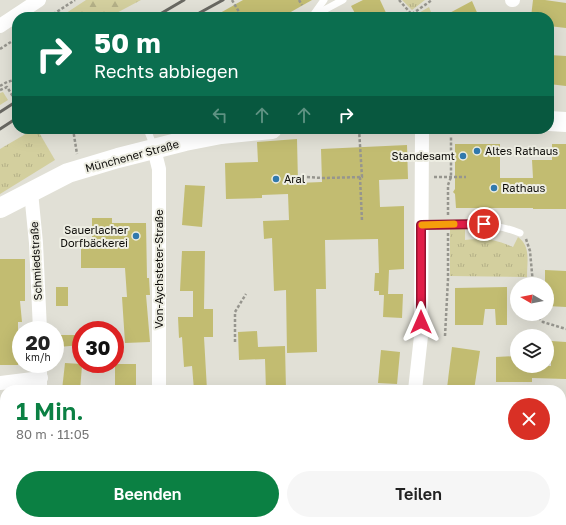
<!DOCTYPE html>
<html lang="de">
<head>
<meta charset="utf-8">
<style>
  body { margin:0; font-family:"Golos Text",sans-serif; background:#f6f6f6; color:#222; height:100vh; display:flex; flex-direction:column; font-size:15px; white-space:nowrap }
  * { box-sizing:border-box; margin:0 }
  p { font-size:13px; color:#767676 }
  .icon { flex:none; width:22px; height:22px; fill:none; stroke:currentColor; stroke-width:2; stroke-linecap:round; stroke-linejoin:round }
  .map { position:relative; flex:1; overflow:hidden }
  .details { position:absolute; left:0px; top:385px; width:566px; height:140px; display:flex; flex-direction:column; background:#fff; border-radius:16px 16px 0 0; box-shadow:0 4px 16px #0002 }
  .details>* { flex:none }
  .hud { position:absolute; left:12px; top:12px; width:542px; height:122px; border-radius:16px; box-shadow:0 4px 16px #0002; background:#0b6e4f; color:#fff; overflow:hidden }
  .needle { width:26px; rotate:279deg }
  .buttons { position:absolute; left:510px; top:277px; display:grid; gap:8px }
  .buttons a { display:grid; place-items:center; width:44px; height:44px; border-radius:50%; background:#fff; box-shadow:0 4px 16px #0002; font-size:20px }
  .speed { position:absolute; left:12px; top:321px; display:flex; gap:8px; font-size:20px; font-weight:700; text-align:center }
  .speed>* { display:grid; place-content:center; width:52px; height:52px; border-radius:50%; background:#fff; box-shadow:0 4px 16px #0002; line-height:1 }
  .speed small { font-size:10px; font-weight:400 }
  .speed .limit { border:6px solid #d22; background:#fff; color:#111 }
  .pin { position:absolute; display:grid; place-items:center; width:34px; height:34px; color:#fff; margin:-17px; border:2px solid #fff; border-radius:50%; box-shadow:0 1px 4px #0007 }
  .me { position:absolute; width:44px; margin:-22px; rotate:0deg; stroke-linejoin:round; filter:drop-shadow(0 0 3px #0008) }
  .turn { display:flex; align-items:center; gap:14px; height:84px; padding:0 16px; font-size:18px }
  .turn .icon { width:52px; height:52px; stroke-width:2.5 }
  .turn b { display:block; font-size:28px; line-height:34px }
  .lanes { display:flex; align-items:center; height:38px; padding:0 16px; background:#0003; justify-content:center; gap:20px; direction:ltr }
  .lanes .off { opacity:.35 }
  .round { display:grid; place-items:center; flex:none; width:42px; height:42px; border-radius:21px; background:#f6f6f6 }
  .head { display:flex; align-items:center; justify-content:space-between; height:68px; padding:0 16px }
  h1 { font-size:24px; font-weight:600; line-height:30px; color:#0b8043 }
  .cta { display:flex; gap:8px; margin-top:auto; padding:8px 16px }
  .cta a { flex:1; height:46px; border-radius:24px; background:#0b8043; color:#fff; font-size:16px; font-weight:600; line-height:46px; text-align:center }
  .cta a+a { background:#f6f6f6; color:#222 }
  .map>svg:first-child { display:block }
  .grass { fill:url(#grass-tufts) }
  .forest { fill:url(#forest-firs) }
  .building { fill:#c2bc71 }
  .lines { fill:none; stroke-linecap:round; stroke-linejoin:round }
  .path { stroke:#96958e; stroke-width:2.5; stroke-dasharray:3 2; stroke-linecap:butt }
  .service { stroke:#fff; stroke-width:7 }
  .minor { stroke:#fff; stroke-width:14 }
  .secondary { stroke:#fff; stroke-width:20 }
  .rail { stroke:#696862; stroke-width:3 }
  .route-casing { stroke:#92132f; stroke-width:10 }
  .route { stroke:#e11d48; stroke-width:7 }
  .slow { stroke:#f59e0b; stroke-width:7 }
  .poi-dot { fill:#3179ad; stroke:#eeeee3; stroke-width:1.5 }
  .labels { text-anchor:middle; stroke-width:4; stroke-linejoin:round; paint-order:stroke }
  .poi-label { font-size:11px; fill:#0c0b08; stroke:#eeeee3; text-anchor:start }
  .street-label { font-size:11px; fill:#0c0b08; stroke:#eeeee3 }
</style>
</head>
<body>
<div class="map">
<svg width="566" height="525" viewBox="0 0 566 525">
  <defs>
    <pattern id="grass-tufts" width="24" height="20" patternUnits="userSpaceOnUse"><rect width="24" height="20" fill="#d3cf9e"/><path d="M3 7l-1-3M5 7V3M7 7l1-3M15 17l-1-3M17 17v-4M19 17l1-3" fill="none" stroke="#b4b087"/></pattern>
    <pattern id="forest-firs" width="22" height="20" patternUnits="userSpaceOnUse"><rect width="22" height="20" fill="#d3cf9e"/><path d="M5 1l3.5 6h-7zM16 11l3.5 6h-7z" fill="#b4b087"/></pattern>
  </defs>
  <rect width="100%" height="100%" fill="#e1e0d6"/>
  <g class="grass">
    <polygon points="402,0 425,0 412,10"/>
    <polygon points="429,7 433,17 418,17 417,14"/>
    <polygon points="3,92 8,100 0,105 0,93"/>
    <polygon points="34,129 37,129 55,160 0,194 0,149"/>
    <path d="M450,229H465V240C486,238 493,239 513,247L518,237C531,246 527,262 527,277L450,276Z"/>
  </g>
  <polygon class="forest" points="86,0 141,0 109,17 60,17"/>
  <g class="building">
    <polygon points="243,0 312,0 282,17 213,17"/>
    <polygon points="363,0 380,0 388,17 357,17 351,6"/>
    <polygon points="533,0 545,0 566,3 566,28 549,26 549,17 531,17"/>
    <polygon points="472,1 479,17 442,17"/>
    <polygon points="549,55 566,56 566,86 549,84"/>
    <polygon points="297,139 298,183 322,182 321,149 407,145 408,179 379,180 380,207 404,206 404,269 389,270 388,294 403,294 402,318 383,317 384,295 379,295 379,291 374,291 375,273 379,273 378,239 325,240 326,289 316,289 317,352 287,353 286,290 274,291 272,238 264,239 263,221 289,220 288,194 262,195 262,198 226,199 225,163 258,162 257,142"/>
    <polygon points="455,144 500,144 500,178 533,178 532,160 552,160 552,144 566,144 566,209 533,209 533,208 456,208 455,194 453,192 455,189"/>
    <polygon points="185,185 205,186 202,227 182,225"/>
    <polygon points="92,218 112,218 112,223 146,223 147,278 149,278 150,295 146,295 150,342 125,343 122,297 127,297 125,268 81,268 81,246 92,246"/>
    <polygon points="182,251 205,251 204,309 213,309 213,337 204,337 207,390 194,390 192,366 184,367 182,337 179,338 178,317 193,317 193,291 180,291"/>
    <polygon points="0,259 25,259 25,301 20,301 22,322 18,322 18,365 0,365"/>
    <polygon points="545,270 566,271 566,307 547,306 547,284 545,284"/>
    <rect x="56" y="287" width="12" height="19"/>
    <polygon points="507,287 507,325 496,325 495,309 485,309 483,325 455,325 455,288"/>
    <polygon points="257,331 258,347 285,346 286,390 266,390 265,359 239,360 238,332"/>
    <polygon points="59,335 81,335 81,345 59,347"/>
    <polygon points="551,341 566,342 566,379 532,378 532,382 496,382 496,357 517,356 517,366 551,366"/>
    <polygon points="452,347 480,351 474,390 447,388"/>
    <polygon points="381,350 400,352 397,384 378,383"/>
    <polygon points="65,363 81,364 82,366 80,390 62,390"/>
    <rect x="115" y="364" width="21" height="26"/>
  </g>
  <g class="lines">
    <g class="path">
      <polyline points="232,0 242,17"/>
      <polyline points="299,0 302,5"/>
      <polyline points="399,0 414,17"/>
      <polyline points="412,14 432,0"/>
      <polyline points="49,17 75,0"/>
      <polyline points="0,49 17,38"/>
      <polyline points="0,86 7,82 17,79"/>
      <polyline points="0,90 7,87 14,98"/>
      <polyline points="73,129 77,154"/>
      <polyline points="307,177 322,178 362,177 359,129"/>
      <polyline points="360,177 362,221"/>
      <polyline points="434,177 466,177"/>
      <polyline points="448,215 448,185 451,177 451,137"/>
      <polyline points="526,239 530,251 533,284"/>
      <polyline points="535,314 543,322 566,329"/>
      <polyline points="445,336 448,279 448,232"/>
      <polyline points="235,342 235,312 246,294"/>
    </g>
    <g class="service">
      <polyline points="314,14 324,0"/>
      <polyline points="311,17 343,0"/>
      <polyline points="147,129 154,147"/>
      <path d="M421,225C456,224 487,220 520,233"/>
    </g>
    <g class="minor">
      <polyline points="512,0 513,0"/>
      <polyline points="0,26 39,0"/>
      <polyline points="154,149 159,169 159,390"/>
      <polyline points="31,192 36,243 40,330"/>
      <polyline points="0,383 41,378"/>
      <polyline points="40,390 40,364"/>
      <polyline points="415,390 421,336 422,129"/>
      <polyline points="163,520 163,525"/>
      <polyline points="403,520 404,525"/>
      <polyline points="0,525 1,525"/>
      <polyline points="32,525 32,520"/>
    </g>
    <g class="secondary">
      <polyline points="549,121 566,122"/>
      <polyline points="0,208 68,173 118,158 185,141 221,134 272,129"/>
    </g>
    <g class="rail">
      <polyline points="155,17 184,0"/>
      <polyline points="192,17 223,0"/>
      <polyline points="0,112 17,101"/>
      <polyline points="0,129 17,118"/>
    </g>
  </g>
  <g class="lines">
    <defs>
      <polyline id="route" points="421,322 421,225 484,224"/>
    </defs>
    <use href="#route" class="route-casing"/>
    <use href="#route" class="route"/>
    <polyline class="slow" points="422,225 454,224"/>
  </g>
  <g class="poi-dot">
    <circle cx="477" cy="151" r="4"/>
    <circle cx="463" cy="156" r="4"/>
    <circle cx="276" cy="179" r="4"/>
    <circle cx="494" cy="188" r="4"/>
    <circle cx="136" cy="236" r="4"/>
  </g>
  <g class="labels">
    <g class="poi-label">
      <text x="485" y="155">Altes Rathaus</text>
      <text x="455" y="160" text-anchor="end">Standesamt</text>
      <text x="284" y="183">Aral</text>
      <text x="502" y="192">Rathaus</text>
      <text x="128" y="234" text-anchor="end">Sauerlacher<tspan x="128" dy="13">Dorfbäckerei</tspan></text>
    </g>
    <g class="street-label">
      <text transform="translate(132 156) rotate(-15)" y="4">Münchener Straße</text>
      <text transform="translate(36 261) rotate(-93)" y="4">Schmiedstraße</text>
      <text transform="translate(159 269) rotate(-90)" y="4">Von-Aychsteter-Straße</text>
    </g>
  </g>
</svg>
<div class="buttons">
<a><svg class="needle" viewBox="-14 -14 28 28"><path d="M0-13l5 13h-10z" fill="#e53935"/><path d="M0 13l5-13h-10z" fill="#767676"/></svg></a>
<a><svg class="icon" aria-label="layers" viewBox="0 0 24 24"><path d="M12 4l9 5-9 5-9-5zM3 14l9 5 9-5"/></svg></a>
</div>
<div class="speed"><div>20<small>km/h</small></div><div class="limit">30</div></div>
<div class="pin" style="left:484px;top:224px;background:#d93025"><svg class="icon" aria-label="arrive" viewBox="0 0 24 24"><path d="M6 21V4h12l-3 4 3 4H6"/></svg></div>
<svg class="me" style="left:421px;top:322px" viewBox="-20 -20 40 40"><path d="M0-17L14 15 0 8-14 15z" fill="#e11d48" stroke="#fff" stroke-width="4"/></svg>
<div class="hud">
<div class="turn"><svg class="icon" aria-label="right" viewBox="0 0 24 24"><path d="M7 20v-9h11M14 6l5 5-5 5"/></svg><div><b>50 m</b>Rechts abbiegen</div></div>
<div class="lanes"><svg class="icon off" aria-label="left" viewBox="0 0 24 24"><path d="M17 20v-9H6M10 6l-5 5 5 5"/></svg><svg class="icon off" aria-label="ahead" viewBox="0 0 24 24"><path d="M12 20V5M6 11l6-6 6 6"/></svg><svg class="icon off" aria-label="ahead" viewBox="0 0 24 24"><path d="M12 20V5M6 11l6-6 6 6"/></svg><svg class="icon" aria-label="right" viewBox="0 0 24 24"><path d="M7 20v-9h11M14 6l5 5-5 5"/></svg></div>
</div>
<section class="details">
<div class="head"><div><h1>1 Min.</h1><p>80 m · 11:05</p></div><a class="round" style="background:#d93025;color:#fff"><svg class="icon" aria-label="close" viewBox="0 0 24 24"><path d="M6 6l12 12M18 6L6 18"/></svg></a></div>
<div class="cta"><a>Beenden</a><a>Teilen</a></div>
</section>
</div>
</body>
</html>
